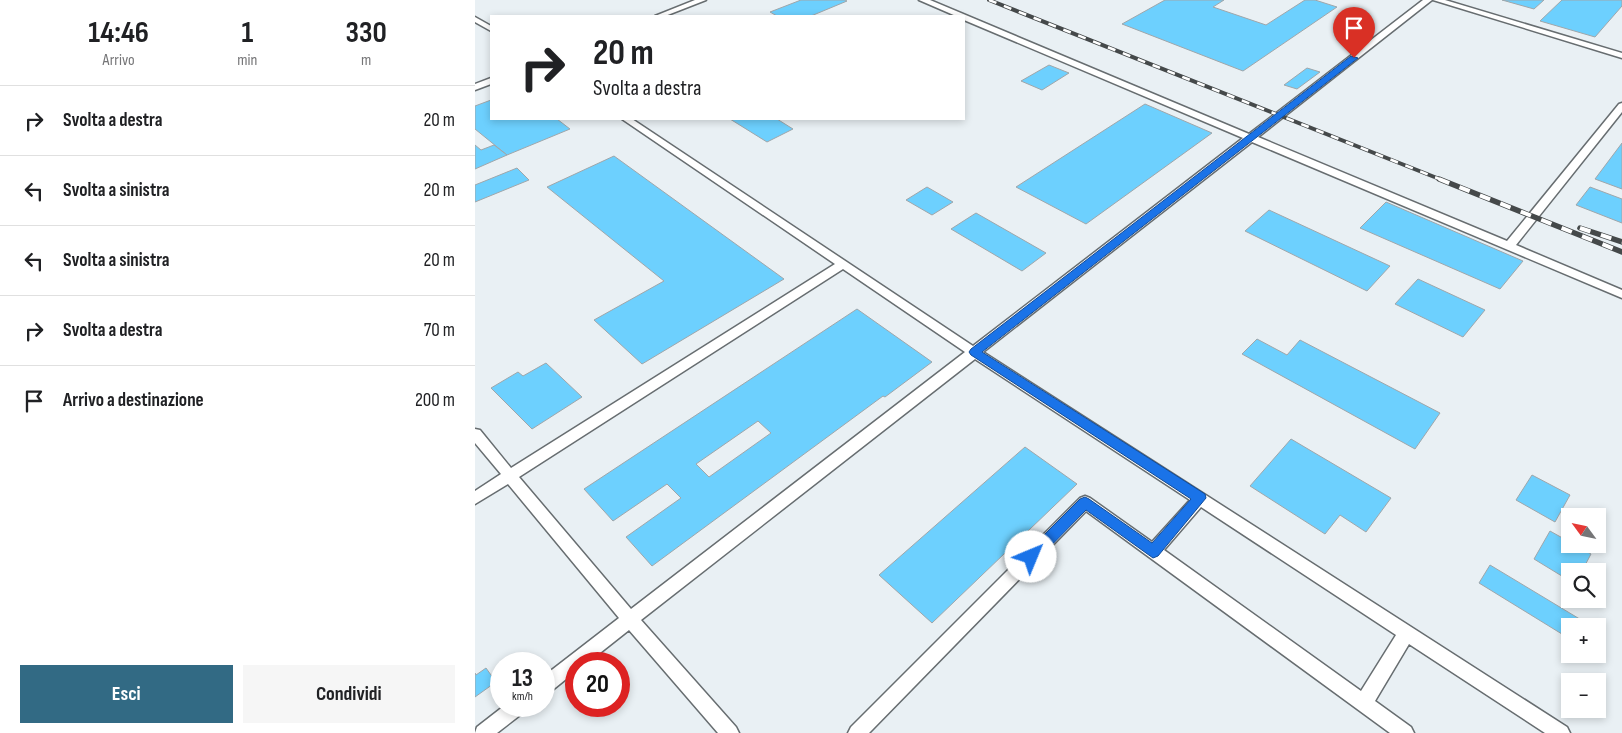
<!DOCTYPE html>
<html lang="it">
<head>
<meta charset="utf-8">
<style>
  body { margin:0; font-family:"Sofia Sans Condensed",sans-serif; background:#f6f6f6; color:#202124; height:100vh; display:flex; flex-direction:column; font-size:19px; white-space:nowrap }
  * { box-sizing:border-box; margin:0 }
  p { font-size:16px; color:#757577 }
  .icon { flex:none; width:28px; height:28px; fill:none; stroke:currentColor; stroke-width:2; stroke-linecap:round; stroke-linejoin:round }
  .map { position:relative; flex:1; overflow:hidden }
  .details { display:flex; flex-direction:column; background:#fff; width:475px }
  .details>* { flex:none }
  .hud { position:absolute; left:15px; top:15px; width:475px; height:105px; border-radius:0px; box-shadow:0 2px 8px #0003; background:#fff; color:#202124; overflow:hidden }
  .needle { width:32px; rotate:303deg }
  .controls { position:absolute; left:1086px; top:508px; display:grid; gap:10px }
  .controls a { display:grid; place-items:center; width:45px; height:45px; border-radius:0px; background:#fff; box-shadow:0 2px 8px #0003; font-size:25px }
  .speed { position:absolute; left:15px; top:652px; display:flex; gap:10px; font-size:25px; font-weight:700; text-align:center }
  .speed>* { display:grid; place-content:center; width:65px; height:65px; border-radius:50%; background:#fff; box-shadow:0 2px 8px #0003; line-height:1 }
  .speed small { font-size:12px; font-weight:400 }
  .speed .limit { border:8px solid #d22; background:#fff; color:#111 }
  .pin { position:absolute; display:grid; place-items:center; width:42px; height:42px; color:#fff; margin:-51px -21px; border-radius:50% 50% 50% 0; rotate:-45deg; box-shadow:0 0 5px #0007 }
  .pin .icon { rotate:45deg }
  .me { position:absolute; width:55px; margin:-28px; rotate:45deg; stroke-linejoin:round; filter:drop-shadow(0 0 4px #0008) }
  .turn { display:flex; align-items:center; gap:18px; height:105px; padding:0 20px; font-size:22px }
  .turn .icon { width:65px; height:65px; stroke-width:2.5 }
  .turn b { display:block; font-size:35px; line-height:42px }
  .eta { display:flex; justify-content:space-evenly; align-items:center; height:85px; text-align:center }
  .eta b { font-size:30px; font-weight:700; line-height:35px }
  .action { display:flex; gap:10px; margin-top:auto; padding:10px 20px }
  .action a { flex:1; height:58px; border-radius:0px; background:#326a84; color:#fff; font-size:20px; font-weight:700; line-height:58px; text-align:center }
  .action a+a { background:#f6f6f6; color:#202124 }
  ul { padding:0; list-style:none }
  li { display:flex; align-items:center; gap:15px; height:70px; padding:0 20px; border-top:1px solid #e0e0e0 }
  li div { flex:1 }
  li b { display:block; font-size:19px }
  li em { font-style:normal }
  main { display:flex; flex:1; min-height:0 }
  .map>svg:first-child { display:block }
  .building { fill:#6dd0fe; stroke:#9fa6aa; fill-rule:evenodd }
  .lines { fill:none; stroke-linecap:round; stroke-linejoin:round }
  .service-casing { stroke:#676d70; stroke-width:3 }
  .service { fill:#fff; fill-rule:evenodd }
  .rail-far1-casing { stroke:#45494a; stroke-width:4 }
  .rail-casing { stroke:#45494a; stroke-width:5.5 }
  .rail-far1 { stroke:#fff; stroke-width:2.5; stroke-dasharray:8; stroke-linecap:butt }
  .rail { stroke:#fff; stroke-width:4; stroke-dasharray:11; stroke-linecap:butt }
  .route { fill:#1a73e8; stroke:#114b97 }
</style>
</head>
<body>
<main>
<section class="details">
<div class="eta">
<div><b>14:46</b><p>Arrivo</p></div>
<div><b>1</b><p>min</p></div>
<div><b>330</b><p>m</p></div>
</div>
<ul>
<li><svg class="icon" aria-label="right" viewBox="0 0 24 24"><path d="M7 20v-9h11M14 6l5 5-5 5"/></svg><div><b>Svolta a destra</b></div><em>20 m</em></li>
<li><svg class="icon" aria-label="left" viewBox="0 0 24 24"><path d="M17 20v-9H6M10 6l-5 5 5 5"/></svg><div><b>Svolta a sinistra</b></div><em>20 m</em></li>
<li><svg class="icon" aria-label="left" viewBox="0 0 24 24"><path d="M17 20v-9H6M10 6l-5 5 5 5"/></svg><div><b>Svolta a sinistra</b></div><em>20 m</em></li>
<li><svg class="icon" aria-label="right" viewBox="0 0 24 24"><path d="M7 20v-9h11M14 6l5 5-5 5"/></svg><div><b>Svolta a destra</b></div><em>70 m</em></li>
<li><svg class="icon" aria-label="arrive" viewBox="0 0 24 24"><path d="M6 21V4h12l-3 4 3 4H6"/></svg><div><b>Arrivo a destinazione</b></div><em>200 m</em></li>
</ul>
<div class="action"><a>Esci</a><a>Condividi</a></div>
</section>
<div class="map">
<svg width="1147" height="733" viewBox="0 0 1147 733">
  <rect width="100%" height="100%" fill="#e9f0f4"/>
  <g class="building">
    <polygon points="326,0 370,0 372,1 336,16 302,16 295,12"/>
    <polygon points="690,0 749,0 738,7 791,25 830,0 840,0 862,7 768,71 647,24"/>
    <polygon points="1027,0 1069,0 1059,9"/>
    <polygon points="1087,0 1147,0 1147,6 1120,37 1065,21"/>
    <polygon points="574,65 594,73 567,90 546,81"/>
    <polygon points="832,68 845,72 822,89 809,85"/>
    <polygon points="16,100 16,119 82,119 95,129 32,155 0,129 0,106"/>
    <polygon points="670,104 737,133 611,224 541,187"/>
    <polygon points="255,119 302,119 318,129 292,142"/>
    <polygon points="1147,143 1147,189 1120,179"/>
    <polygon points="0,145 6,150 19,145 32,155 0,169"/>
    <polygon points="139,156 309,279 167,364 119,320 189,281 72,187"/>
    <polygon points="42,168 54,180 0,202 0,185"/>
    <polygon points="452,187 478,202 457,215 431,200"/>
    <polygon points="1115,187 1147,199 1147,223 1101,205"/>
    <polygon points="911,202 1048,261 1025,289 885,228"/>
    <polygon points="794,210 915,266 892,291 770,231"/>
    <polygon points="501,213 571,253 547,271 476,229"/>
    <polygon points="943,279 1010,310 988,337 920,304"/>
    <path d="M382,309L457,362L410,397L408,396L177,566L151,537L206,498L192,484L138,521L109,489ZM283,421L296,433L234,477L221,464Z"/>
    <polygon points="782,339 812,355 825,340 965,413 940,449 767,354"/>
    <polygon points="71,363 107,397 57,429 16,388 43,372 48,376"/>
    <polygon points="816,439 916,498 891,532 865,515 850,534 775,486"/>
    <polygon points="550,447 602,484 457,623 404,575"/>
    <polygon points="1057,475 1095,495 1080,522 1041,500"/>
    <polygon points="1075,531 1116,554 1107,571 1095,571 1095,581 1059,559"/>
    <polygon points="1015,565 1108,621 1106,626 1095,626 1095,639 1004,583"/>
    <polygon points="11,668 21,682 0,697 0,673 1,675"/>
  </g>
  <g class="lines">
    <defs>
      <g id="service">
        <polygon points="220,0 231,0 190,16 180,16"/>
        <path d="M444,0H455L774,134L948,0H957L783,137L1032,241L1144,104L1147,103V112L1041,245L1147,290V298L777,142L508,352L1092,727L1095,733H1070L934,644L900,701L936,727L939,733H915L611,511L394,733H373L376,727L605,498L610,496L615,498L677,542L715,500L500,359L166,620L261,727L264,733H243L154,630L111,664H101V671L75,692L69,694V676L144,618L33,484L0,504V491L26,474L0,443V429L5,430L36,468L360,264L147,119H157L498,346L768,138L489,20V16H481ZM368,269L490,352L156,609L44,477ZM726,507L921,635L886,691L689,550Z"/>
        <polygon points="958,0 970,0 1147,53 1147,58"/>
        <polygon points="0,17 16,26 16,31 0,22"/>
        <polygon points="16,78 16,84 0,90 0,84"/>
        <polygon points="29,706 51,706 49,712 22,733 0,733 2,727"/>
      </g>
    </defs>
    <use href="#service" class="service-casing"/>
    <use href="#service" class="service"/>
    <defs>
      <polyline id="rail-far1" points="514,0 967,180"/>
      <g id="rail">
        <polyline points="964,179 1147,252"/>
        <polyline points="1105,228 1147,242"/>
      </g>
    </defs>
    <use href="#rail-far1" class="rail-far1-casing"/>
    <use href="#rail" class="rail-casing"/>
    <use href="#rail-far1" class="rail-far1"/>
    <use href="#rail" class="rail"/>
  </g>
  <polygon class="route" points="876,56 883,58 507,352 730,494 731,498 683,556 678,558 611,510 561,561 556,563 552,561 550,557 552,552 605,499 610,497 614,499 677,543 716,499 496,355 494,352 496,349"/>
</svg>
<div class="controls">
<a><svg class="needle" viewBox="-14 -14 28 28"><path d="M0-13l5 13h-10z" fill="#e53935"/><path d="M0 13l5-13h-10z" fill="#757577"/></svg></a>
<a><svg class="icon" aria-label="search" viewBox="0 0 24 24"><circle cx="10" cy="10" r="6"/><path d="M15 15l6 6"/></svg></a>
<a>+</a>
<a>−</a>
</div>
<div class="speed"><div>13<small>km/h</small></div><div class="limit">20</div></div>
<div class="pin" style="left:879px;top:58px;background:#d93025"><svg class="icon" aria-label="arrive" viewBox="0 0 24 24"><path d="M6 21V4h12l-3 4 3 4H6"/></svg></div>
<svg class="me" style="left:556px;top:557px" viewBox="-20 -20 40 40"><circle r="19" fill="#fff"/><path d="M0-13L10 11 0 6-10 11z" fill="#1a73e8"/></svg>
<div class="hud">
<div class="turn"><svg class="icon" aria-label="right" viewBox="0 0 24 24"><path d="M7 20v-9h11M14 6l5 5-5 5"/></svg><div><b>20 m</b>Svolta a destra</div></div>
</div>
</div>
</main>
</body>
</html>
